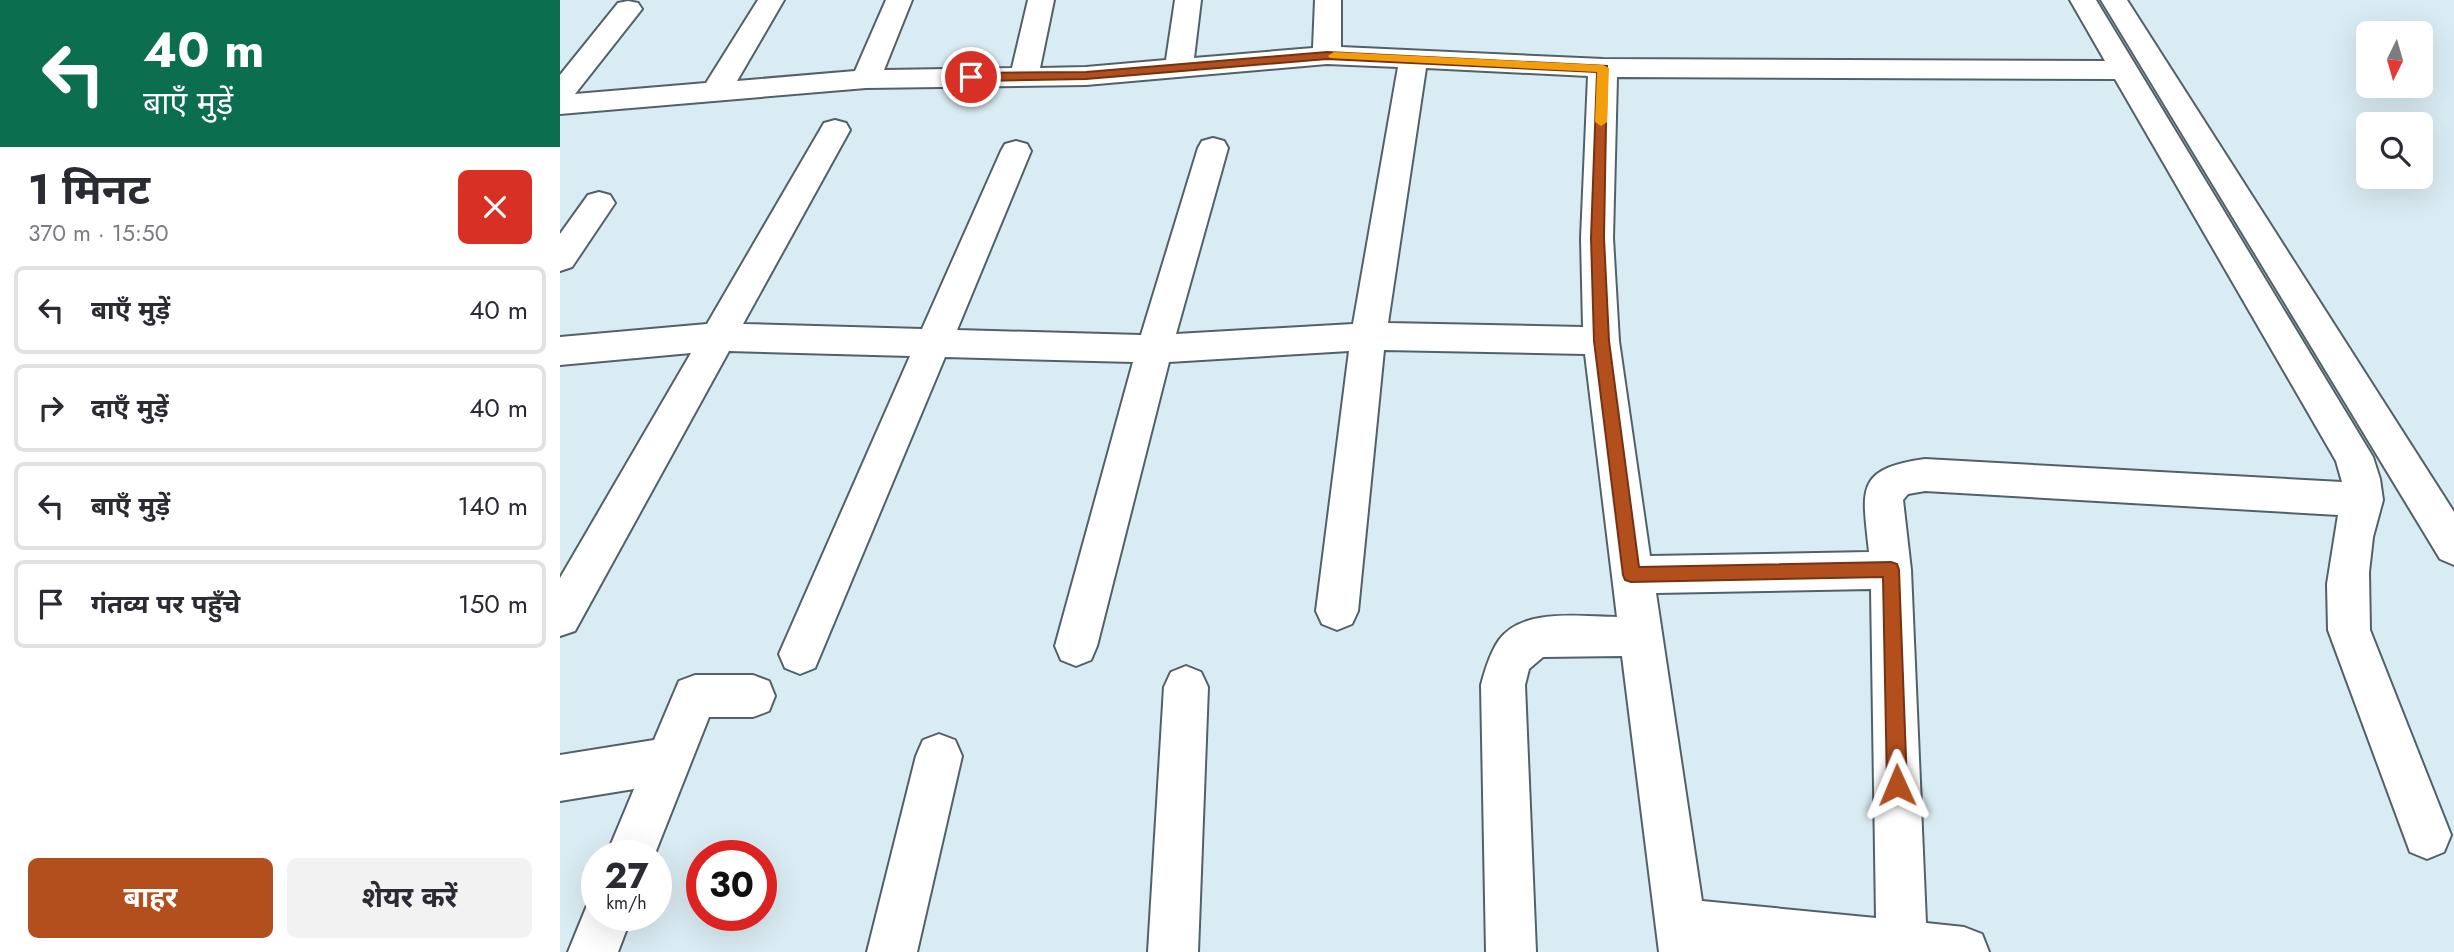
<!DOCTYPE html>
<html lang="hi">
<head>
<meta charset="utf-8">
<style>
  body { margin:0; font-family:Jost,"Noto Sans Devanagari",sans-serif; background:#f2f2f3; color:#2b2b33; height:100vh; display:flex; flex-direction:column; font-size:26px; white-space:nowrap }
  * { box-sizing:border-box; margin:0 }
  p { font-size:23px; color:#7c7c81 }
  .icon { flex:none; width:38px; height:38px; fill:none; stroke:currentColor; stroke-width:2; stroke-linecap:round; stroke-linejoin:round }
  .map { position:relative; flex:1; overflow:hidden }
  .drawer { display:flex; flex-direction:column; background:#fff; width:560px }
  .drawer>* { flex:none }
  .top-card { background:#0b6e4f; color:#fff; overflow:hidden }
  .needle { width:46px; rotate:185deg }
  .buttons { position:absolute; left:1796px; top:21px; display:grid; gap:14px }
  .buttons a { display:grid; place-items:center; width:77px; height:77px; border-radius:10px; background:#fff; box-shadow:0 7px 28px #0002; font-size:35px }
  .speed { position:absolute; left:21px; top:840px; display:flex; gap:14px; font-size:35px; font-weight:700; text-align:center }
  .speed>* { display:grid; place-content:center; width:91px; height:91px; border-radius:50%; background:#fff; box-shadow:0 7px 28px #0002; line-height:1 }
  .speed small { font-size:18px; font-weight:400 }
  .speed .limit { border:10px solid #d22; background:#fff; color:#111 }
  .pin { position:absolute; display:grid; place-items:center; width:60px; height:60px; color:#fff; margin:-30px; border:4px solid #fff; border-radius:50%; box-shadow:0 2px 7px #0007 }
  .me { position:absolute; width:77px; margin:-38px; rotate:359deg; stroke-linejoin:round; filter:drop-shadow(0 0 5px #0008) }
  .turn { display:flex; align-items:center; gap:24px; height:147px; padding:0 28px; font-size:32px }
  .turn .icon { width:91px; height:91px; stroke-width:2.5 }
  .turn b { display:block; font-size:49px; line-height:60px }
  .round { display:grid; place-items:center; flex:none; width:74px; height:74px; border-radius:10px; background:#f2f2f3 }
  .summary { display:flex; align-items:center; justify-content:space-between; height:119px; padding:0 28px }
  h1 { font-size:42px; font-weight:700; line-height:52px }
  .action { display:flex; gap:14px; margin-top:auto; padding:14px 28px }
  .action a { flex:1; height:80px; border-radius:10px; background:#b34e1d; color:#fff; font-size:28px; font-weight:700; line-height:80px; text-align:center }
  .action a+a { background:#f2f2f3; color:#2b2b33 }
  ul { padding:0; list-style:none }
  li { display:flex; align-items:center; gap:21px; height:88px; margin:0 14px 10px; padding:0 14px; border:4px solid #e1e1e2; border-radius:10px }
  li div { flex:1 }
  li b { display:block; font-size:26px }
  li em { font-style:normal }
  main { display:flex; flex:1; min-height:0 }
  .map>svg:first-child { display:block }
  .lines { fill:none; stroke-linecap:round; stroke-linejoin:round }
  .minor-casing { stroke:#526167; stroke-width:4 }
  .minor { fill:#fff; fill-rule:evenodd }
  .route { fill:#b34e1d; stroke:#743313; stroke-width:2 }
  .slow { fill:#f59e0b }
</style>
</head>
<body>
<main>
<section class="drawer">
<div class="top-card">
<div class="turn"><svg class="icon" aria-label="left" viewBox="0 0 24 24"><path d="M17 20v-9H6M10 6l-5 5 5 5"/></svg><div><b>40 m</b>बाएँ मुड़ें</div></div>
</div>
<div class="summary"><div><h1>1 मिनट</h1><p>370 m · 15:50</p></div><a class="round" style="background:#d93025;color:#fff"><svg class="icon" aria-label="close" viewBox="0 0 24 24"><path d="M6 6l12 12M18 6L6 18"/></svg></a></div>
<ul>
<li><svg class="icon" aria-label="left" viewBox="0 0 24 24"><path d="M17 20v-9H6M10 6l-5 5 5 5"/></svg><div><b>बाएँ मुड़ें</b></div><em>40 m</em></li>
<li><svg class="icon" aria-label="right" viewBox="0 0 24 24"><path d="M7 20v-9h11M14 6l5 5-5 5"/></svg><div><b>दाएँ मुड़ें</b></div><em>40 m</em></li>
<li><svg class="icon" aria-label="left" viewBox="0 0 24 24"><path d="M17 20v-9H6M10 6l-5 5 5 5"/></svg><div><b>बाएँ मुड़ें</b></div><em>140 m</em></li>
<li><svg class="icon" aria-label="arrive" viewBox="0 0 24 24"><path d="M6 21V4h12l-3 4 3 4H6"/></svg><div><b>गंतव्य पर पहुँचे</b></div><em>150 m</em></li>
</ul>
<div class="action"><a>बाहर</a><a>शेयर करें</a></div>
</section>
<div class="map">
<svg width="1894" height="952" viewBox="0 0 1894 952">
  <rect width="100%" height="100%" fill="#daecf3"/>
  <g class="lines">
    <defs>
      <g id="minor">
        <path d="M198,0H224L177,81L295,71L326,0H352L324,70L452,68L468,0H494L480,68L526,67L606,60L615,0H641L634,58L753,48L755,0H781V47L1043,59L1545,61L1510,0H1536L1813,457L1820,479L1823,500L1813,537L1809,572L1810,630L1891,835L1884,852L1867,859L1850,852L1768,630L1767,584L1778,515L1365,491L1348,494L1343,500L1351,570L1366,923L1404,927L1422,934L1429,952H1099L1062,656L983,657L969,669L965,685L976,952H926L921,685C925,670 930,653 939,640C963,607 1022,617 1057,617L1025,354L824,350L798,611L792,624L777,630L762,624L756,611L789,351L609,362L537,646L531,660L516,666L501,660L495,646L573,362L385,357L255,668L240,674L225,668L219,654L350,356L169,351L15,631L0,636V578L131,353L0,365V337L147,324L264,123L275,120L286,123L290,130L183,324L362,329L441,151L445,144L456,141L467,144L471,151L397,330L581,335L638,148L642,141L653,138L664,141L668,148L616,334L793,324L838,67L767,64L526,85L306,88L0,114V75L58,3L68,1L78,3L82,9L15,94L146,83ZM866,68L1028,76L1021,238L1023,327L828,323ZM1057,77L1555,79L1776,461L1782,482L1365,459C1293,469 1303,491 1309,552L1090,556L1059,341L1053,238ZM1311,589L1316,918L1142,901L1096,593Z"/>
        <polygon points="1541,0 1567,0 1894,512 1894,565 1880,559"/>
        <polygon points="39,192 50,195 55,203 12,267 0,271 0,234 28,195"/>
        <polygon points="626,666 641,672 648,687 638,952 588,952 604,687 611,672"/>
        <polygon points="135,675 193,675 209,681 215,696 209,711 193,717 149,717 94,856 46,856 74,789 0,801 0,755 94,740 119,681"/>
        <polygon points="379,734 395,740 402,756 357,952 307,952 356,756 363,740"/>
        <polygon points="37,895 37,915 72,915 58,952 8,952 30,898"/>
      </g>
    </defs>
    <use href="#minor" class="minor-casing"/>
    <use href="#minor" class="minor"/>
  </g>
  <polygon class="route" points="767,52 1047,66 1044,238 1049,341 1079,567 1331,562 1337,564 1339,570 1347,785 1344,792 1337,795 1330,792 1327,785 1323,577 1071,582 1065,580 1063,575 1034,341 1031,238 1037,72 767,59 526,79 411,81 405,77 411,73 526,72"/>
  <polygon class="slow" points="774,52 1043,65 1049,68 1047,122 1041,126 1035,122 1037,72 770,58 768,56"/>
</svg>
<div class="buttons">
<a><svg class="needle" viewBox="-14 -14 28 28"><path d="M0-13l5 13h-10z" fill="#e53935"/><path d="M0 13l5-13h-10z" fill="#7c7c81"/></svg></a>
<a><svg class="icon" aria-label="search" viewBox="0 0 24 24"><circle cx="10" cy="10" r="6"/><path d="M15 15l6 6"/></svg></a>
</div>
<div class="speed"><div>27<small>km/h</small></div><div class="limit">30</div></div>
<div class="pin" style="left:411px;top:77px;background:#d93025"><svg class="icon" aria-label="arrive" viewBox="0 0 24 24"><path d="M6 21V4h12l-3 4 3 4H6"/></svg></div>
<svg class="me" style="left:1337px;top:785px" viewBox="-20 -20 40 40"><path d="M0-17L14 15 0 8-14 15z" fill="#b34e1d" stroke="#fff" stroke-width="4"/></svg>
</div>
</main>
</body>
</html>
